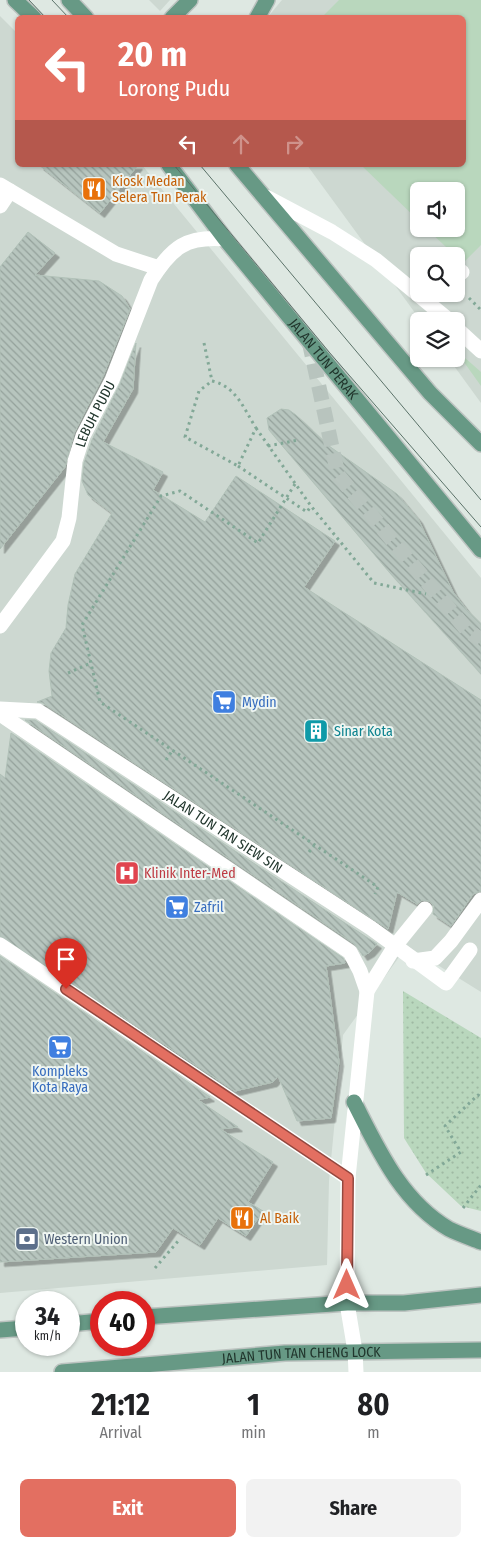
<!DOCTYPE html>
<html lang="en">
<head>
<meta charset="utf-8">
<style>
  body { margin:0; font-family:"Fira Sans Condensed",sans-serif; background:#f2f2f2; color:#202124; height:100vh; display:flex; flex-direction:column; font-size:19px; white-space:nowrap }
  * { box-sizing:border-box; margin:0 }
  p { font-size:16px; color:#757577 }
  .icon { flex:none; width:28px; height:28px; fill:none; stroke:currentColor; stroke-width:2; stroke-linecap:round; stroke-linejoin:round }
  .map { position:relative; height:1372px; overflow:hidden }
  .panel { display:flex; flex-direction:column; background:#fff; flex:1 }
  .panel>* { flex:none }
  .hud { position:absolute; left:15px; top:15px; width:451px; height:152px; border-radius:8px; box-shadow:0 1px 4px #0004; background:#e36f61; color:#fff; overflow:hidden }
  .buttons { position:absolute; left:410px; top:182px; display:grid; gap:10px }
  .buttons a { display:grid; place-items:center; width:55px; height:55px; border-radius:8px; background:#fff; box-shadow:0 1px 4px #0004; font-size:25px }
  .speed { position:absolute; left:15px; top:1291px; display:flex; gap:10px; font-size:25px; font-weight:700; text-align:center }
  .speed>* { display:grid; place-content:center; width:65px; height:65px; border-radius:50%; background:#fff; box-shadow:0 1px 4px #0004; line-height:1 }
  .speed small { font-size:12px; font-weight:400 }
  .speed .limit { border:8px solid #d22; background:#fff; color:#111 }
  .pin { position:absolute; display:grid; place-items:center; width:42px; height:42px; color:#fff; margin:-51px -21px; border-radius:50% 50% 50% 0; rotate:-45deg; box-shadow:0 0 5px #0007 }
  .pin .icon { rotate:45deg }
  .me { position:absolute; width:55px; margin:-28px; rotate:0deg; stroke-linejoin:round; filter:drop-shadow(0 0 4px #0008) }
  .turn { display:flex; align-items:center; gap:18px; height:105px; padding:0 20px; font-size:22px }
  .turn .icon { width:65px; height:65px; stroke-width:2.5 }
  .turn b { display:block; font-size:35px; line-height:42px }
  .lanes { display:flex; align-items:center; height:48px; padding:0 20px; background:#0003; justify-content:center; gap:25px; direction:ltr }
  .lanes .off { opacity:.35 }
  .eta { display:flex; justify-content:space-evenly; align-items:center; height:85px; text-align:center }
  .eta b { font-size:30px; font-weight:700; line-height:35px }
  .button { display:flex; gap:10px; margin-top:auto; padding:10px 20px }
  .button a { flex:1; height:58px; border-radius:8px; background:#e36f61; color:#fff; font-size:20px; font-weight:700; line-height:58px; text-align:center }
  .button a+a { background:#f2f2f2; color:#202124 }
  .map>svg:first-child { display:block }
  .built { fill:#cdd8d1; fill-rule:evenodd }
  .grass { fill:#b9d7bd }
  .garden { fill:url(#garden-dots) }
  .building { fill:url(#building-back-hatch); stroke:#b1c1b8; filter:url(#shadow) }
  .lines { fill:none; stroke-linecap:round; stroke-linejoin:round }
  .minor-tunnel { stroke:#b8c4be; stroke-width:15; stroke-dasharray:15 8; stroke-linecap:butt }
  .major-casing { stroke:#bcc3c0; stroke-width:18 }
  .path { stroke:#82a897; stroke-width:3; stroke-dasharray:2.5 4; stroke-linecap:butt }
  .minor { stroke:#fff; stroke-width:15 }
  .major { stroke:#679985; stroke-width:15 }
  .tram { stroke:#5b7269; stroke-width:1 }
  .route-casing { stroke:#94483f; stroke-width:12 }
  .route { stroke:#e36f61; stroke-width:9 }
  .labels { text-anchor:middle; stroke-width:4; stroke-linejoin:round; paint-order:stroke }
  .food-label { font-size:14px; fill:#c56008; stroke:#eef5f1; text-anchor:start }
  .street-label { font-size:14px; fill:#21362d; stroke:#eef5f1 }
  .shop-label { font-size:14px; fill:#366cbe; stroke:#eef5f1; text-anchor:start }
  .culture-label { font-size:14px; fill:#0d838f; stroke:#eef5f1; text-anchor:start }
  .health-label { font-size:14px; fill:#be3a42; stroke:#eef5f1; text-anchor:start }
  .service-label { font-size:14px; fill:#4e5e75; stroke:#eef5f1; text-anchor:start }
</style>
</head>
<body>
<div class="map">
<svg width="481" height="1372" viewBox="0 0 481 1372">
  <defs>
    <pattern id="garden-dots" width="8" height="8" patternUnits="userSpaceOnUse" patternTransform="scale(1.25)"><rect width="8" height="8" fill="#b9d7bd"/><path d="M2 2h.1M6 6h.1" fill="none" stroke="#9fb9a3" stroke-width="1.8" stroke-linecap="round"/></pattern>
    <pattern id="building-back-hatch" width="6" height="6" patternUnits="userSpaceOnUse" patternTransform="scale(1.25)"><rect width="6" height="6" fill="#b7c5be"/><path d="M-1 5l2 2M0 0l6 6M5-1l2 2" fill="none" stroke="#94a19b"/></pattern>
    <filter id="shadow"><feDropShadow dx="4.5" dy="4.5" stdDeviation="0" flood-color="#0004"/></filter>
  </defs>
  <rect width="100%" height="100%" fill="#dee8e2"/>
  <g class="built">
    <polygon points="149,0 170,0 160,11"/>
    <path d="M282,0H481V403L449,359H456V321H421L307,165H464V18H267ZM419,191H456V229H419ZM419,256H456V294H419Z"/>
    <polygon points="0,16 17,33 18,165 142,165 481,578 481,992 407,946 343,1035 329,1181 327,1265 0,1293"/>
  </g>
  <g class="grass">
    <polygon points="339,0 481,0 481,245 463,263 427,229 456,229 456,191 419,191 419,221 361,165 464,165 464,18 322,17"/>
    <polygon points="456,350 481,372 481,386 456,351"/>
  </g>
  <polygon class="garden" points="403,991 481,1038 481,1211 461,1206 426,1173 404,1138"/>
  <g class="building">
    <polygon points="39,165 138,165 100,213"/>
    <polygon points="28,232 55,253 35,275 99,281 122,296 130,309 103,376 74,433 65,467 0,549 0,267"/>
    <polygon points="136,343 133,389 103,442 163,472 153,490 205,522 236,476 335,541 304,587 481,700 481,891 473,894 451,926 433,914 434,906 430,901 422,900 417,904 397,892 388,929 43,703 37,702 52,696 49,671 51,653 66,628 68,605 75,574 112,513 88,495 82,481 84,463 92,440 120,384"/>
    <polygon points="281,409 289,410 296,415 329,446 397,494 418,519 453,592 466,609 481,624 481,674 390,573 269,430 267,418"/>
    <polygon points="25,720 35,720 377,944 370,952 363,956 355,944"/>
    <polygon points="11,733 343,958 345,963 326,966 339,1062 331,1118 297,1121 278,1076 273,1082 235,1091 0,936 0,774 5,778"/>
    <polygon points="0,956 210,1097 198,1100 238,1127 220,1129 273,1162 248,1202 263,1211 246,1236 218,1218 200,1245 173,1228 156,1252 0,1262"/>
  </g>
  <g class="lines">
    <polyline class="minor-tunnel" points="309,341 338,475 467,630 481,640"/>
    <defs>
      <g id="major">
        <polyline points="15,0 34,18"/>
        <polyline points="69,0 86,18"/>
        <polyline points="172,18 190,0"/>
        <polyline points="257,18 267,0"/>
        <path id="s3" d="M169,165L225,239L481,550"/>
        <polyline points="237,165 430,393 481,444"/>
        <path d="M354,1102C378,1149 401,1201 449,1229C459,1234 471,1238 481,1242"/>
        <polyline points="144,1317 347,1303 404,1303 481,1295"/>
        <polyline points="69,1324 101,1321"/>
        <polyline points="0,1330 26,1328"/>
        <path id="s4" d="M62,1372L285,1353L481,1350"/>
      </g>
    </defs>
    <use href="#major" class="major-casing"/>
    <g class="path">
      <polyline points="469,298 481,310"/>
      <polyline points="204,343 212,381"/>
      <path d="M212,381C236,386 244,409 256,428L238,466L185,437L199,391Z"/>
      <polyline points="256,428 311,506 374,583 426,594"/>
      <polyline points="268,446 298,440"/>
      <polyline points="238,466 307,512 311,506"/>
      <polyline points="295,484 258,543 180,491 161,496 82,625 100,702 378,887 375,894"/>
      <polyline points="68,673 91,663"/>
      <polyline points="166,760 172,751"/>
      <polyline points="309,852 314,846"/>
      <polyline points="426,1175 461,1152 445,1126 478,1095 481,1097"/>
      <polyline points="463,1208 481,1185"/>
      <polyline points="155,1268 179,1240"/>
    </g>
    <g class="minor">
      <polyline points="0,185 116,254 159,268"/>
      <polyline points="266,197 332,232 376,260 450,321"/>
      <polyline points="0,206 10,191"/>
      <polyline points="456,277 462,272"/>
      <polyline points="456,328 481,351"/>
      <path id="s1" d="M0,626L63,541L69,518L75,461L83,436L112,380L151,280C172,247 186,236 225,239"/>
      <path id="s2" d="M0,709L38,711L371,928L446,983L470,950"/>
      <polyline points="0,714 350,952 360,971 367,991 348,1178 347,1303 355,1351 356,1372"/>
      <polyline points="0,945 348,1178"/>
      <polyline points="413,961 435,958 451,941 481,900"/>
      <polyline points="367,991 395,946 425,909"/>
    </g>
    <use href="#major" class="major"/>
    <g class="tram">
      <polyline points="29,0 46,18"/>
      <polyline points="52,0 69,18"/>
      <polyline points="174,165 329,352 481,527"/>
      <polyline points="200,165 481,500"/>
    </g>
  </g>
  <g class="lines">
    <defs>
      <polyline id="route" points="66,989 348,1178 347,1285"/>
    </defs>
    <use href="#route" class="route-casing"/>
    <use href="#route" class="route"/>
  </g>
  <defs>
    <symbol id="restaurant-square" viewBox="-11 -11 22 22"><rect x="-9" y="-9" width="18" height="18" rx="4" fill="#e8710a" stroke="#eef5f1"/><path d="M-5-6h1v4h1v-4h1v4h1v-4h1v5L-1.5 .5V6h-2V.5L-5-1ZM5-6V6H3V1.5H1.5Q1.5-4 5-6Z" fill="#fff"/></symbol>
    <symbol id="supermarket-square" viewBox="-11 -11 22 22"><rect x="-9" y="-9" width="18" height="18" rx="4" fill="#3f7fe0" stroke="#eef5f1"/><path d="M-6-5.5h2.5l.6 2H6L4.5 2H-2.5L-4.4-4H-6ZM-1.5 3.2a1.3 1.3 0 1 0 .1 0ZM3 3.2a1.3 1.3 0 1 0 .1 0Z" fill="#fff"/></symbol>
    <symbol id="building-square" viewBox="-11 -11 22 22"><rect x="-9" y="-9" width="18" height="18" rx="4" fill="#0f9aa8" stroke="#eef5f1"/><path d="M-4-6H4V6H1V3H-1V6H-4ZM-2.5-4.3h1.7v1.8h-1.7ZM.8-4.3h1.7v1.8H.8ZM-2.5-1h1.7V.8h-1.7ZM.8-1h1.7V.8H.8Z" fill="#fff"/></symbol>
    <symbol id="hospital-square" viewBox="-11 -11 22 22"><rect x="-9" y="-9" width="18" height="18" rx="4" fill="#e0444e" stroke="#eef5f1"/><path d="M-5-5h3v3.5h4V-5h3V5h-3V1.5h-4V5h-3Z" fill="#fff"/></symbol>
    <symbol id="bank-square" viewBox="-11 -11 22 22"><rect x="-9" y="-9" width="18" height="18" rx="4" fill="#5c6f8a" stroke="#eef5f1"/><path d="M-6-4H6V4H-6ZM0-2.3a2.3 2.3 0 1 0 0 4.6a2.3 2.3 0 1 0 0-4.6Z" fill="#fff"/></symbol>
  </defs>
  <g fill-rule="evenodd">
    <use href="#restaurant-square" x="80" y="175" width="28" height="28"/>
    <use href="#supermarket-square" x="210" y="688" width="28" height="28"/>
    <use href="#building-square" x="302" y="717" width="28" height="28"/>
    <use href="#hospital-square" x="113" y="859" width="28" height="28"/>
    <use href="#supermarket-square" x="163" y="893" width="28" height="28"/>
    <use href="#supermarket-square" x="46" y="1033" width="28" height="28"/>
    <use href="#restaurant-square" x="228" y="1204" width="28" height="28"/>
    <use href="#bank-square" x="13" y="1225" width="28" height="28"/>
  </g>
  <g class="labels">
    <g class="food-label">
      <text x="112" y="186">Kiosk Medan<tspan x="112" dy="16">Selera Tun Perak</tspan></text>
      <text x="260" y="1223">Al Baik</text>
    </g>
    <g class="street-label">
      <text dy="5" stroke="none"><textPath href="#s3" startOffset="248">JALAN TUN PERAK</textPath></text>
      <text dy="5" stroke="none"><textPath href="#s1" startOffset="238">LEBUH PUDU</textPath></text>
      <text dy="5" stroke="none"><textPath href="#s2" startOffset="259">JALAN TUN TAN SIEW SIN</textPath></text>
      <text dy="5" stroke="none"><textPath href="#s4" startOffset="240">JALAN TUN TAN CHENG LOCK</textPath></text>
    </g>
    <g class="shop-label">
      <text x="242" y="707">Mydin</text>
      <text x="194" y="912">Zafril</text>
      <text x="60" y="1076" text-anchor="middle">Kompleks<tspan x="60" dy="16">Kota Raya</tspan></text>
    </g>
    <g class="culture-label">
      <text x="334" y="736">Sinar Kota</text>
    </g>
    <g class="health-label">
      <text x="144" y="878">Klinik Inter-Med</text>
    </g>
    <g class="service-label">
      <text x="44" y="1244">Western Union</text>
    </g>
  </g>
</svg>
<div class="buttons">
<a><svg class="icon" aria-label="sound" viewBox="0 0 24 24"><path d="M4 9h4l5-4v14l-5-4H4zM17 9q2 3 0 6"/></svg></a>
<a><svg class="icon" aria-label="search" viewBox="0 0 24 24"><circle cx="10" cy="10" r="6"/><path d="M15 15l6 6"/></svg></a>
<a><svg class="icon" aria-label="layers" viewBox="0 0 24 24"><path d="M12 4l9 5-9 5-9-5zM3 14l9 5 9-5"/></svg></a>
</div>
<div class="speed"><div>34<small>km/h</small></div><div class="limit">40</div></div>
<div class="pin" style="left:66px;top:989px;background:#d93025"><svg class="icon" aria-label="arrive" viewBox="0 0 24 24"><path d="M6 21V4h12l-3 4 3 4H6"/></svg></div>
<svg class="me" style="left:347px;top:1285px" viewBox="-20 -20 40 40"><path d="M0-17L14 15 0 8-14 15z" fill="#e36f61" stroke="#fff" stroke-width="4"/></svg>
<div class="hud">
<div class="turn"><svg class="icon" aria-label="left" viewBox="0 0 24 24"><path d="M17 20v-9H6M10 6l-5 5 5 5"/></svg><div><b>20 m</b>Lorong Pudu</div></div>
<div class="lanes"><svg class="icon" aria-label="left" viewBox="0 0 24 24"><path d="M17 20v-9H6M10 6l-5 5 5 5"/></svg><svg class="icon off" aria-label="ahead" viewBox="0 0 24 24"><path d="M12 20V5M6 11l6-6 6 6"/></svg><svg class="icon off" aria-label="right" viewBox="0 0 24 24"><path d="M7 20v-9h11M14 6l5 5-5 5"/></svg></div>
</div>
</div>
<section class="panel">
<div class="eta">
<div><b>21:12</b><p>Arrival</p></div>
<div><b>1</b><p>min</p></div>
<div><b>80</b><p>m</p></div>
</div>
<div class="button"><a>Exit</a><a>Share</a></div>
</section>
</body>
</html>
